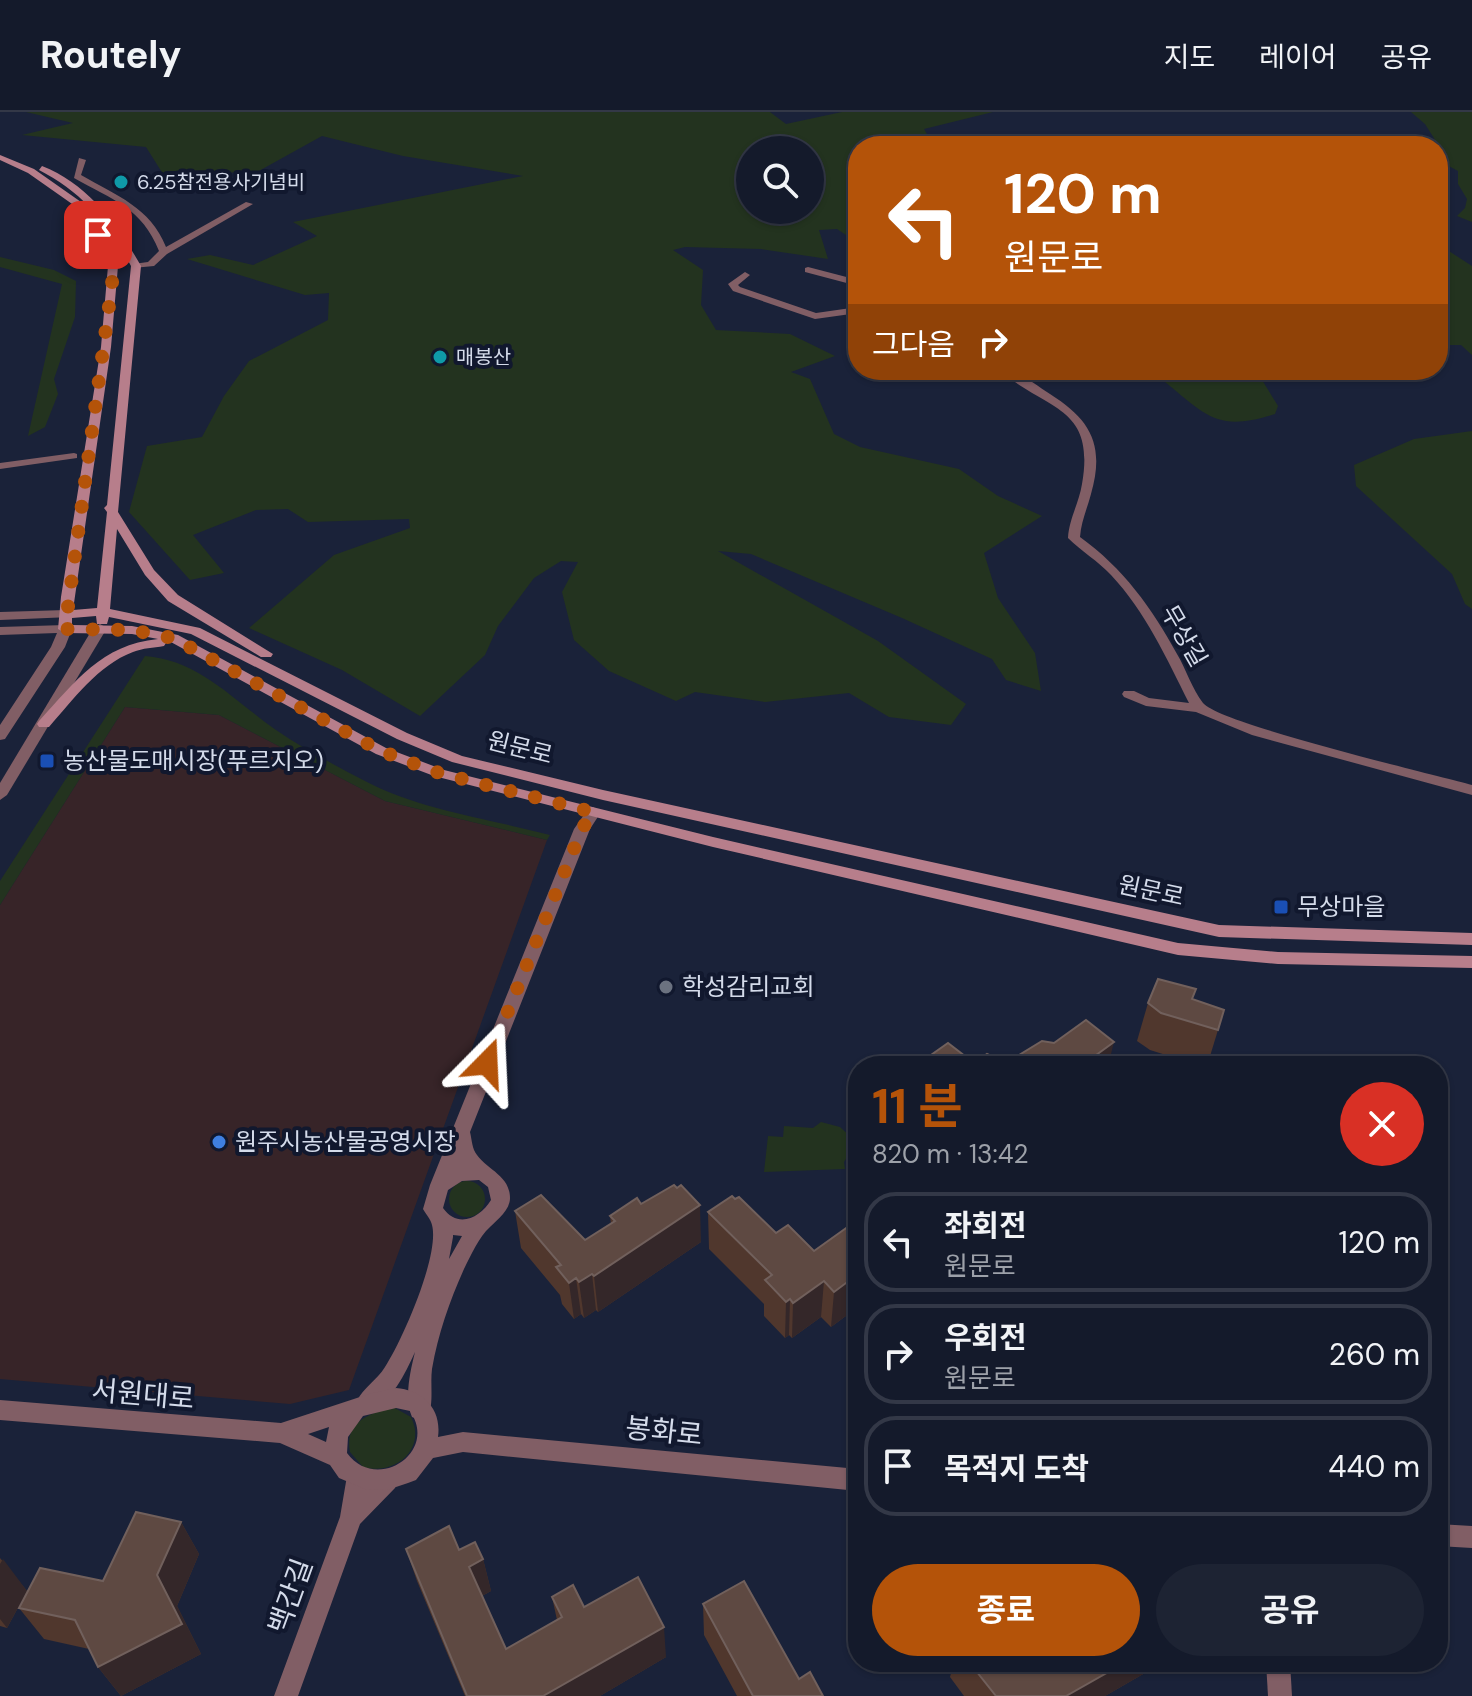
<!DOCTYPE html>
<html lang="ko">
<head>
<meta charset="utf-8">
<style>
  body { margin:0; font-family:"DM Sans","Noto Sans KR",sans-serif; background:#1d2333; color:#f1f3f6; height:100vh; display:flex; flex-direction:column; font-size:30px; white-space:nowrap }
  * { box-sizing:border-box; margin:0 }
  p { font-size:26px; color:#9da1a9 }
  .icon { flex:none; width:44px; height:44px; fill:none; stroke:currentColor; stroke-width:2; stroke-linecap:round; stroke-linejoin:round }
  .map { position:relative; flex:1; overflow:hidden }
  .panel { position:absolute; left:848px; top:944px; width:600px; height:616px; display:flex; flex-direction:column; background:#141a2b; border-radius:32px; box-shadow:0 2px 6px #0004,0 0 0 2px #333847 }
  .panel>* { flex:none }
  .banner { position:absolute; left:848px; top:24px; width:600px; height:244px; border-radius:32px; box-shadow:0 2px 6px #0004,0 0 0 2px #333847; background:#b45309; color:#fff; overflow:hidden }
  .controls { position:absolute; left:736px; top:24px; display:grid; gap:16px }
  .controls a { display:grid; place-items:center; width:88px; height:88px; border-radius:50%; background:#141a2b; box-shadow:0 2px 6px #0004,0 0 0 2px #333847; font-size:40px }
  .pin { position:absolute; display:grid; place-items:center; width:68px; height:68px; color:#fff; margin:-34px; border-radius:16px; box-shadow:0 4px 12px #0006 }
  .me { position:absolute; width:88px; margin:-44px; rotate:21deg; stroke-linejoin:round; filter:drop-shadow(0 0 6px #0008) }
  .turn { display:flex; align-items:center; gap:28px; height:168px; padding:0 24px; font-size:36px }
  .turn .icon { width:104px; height:104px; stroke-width:2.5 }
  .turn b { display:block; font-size:56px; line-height:68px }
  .then { display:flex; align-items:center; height:76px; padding:0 24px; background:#0003; gap:16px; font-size:30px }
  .round { display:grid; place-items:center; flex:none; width:84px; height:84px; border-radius:42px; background:#1d2333 }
  .overview { display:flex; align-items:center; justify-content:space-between; height:136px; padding:0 24px }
  h1 { font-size:48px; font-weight:700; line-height:60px; color:#b45309 }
  .button { display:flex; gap:16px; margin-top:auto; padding:16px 24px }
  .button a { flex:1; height:92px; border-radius:48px; background:#b45309; color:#fff; font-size:32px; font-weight:700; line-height:92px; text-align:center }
  .button a+a { background:#1d2333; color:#f1f3f6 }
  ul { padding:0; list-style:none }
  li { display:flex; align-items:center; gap:24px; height:100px; margin:0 16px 12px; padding:0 8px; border:4px solid #333847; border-radius:32px }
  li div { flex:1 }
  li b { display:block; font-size:30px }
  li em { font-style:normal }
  header { display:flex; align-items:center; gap:48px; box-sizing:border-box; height:112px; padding:0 40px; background:#141a2b; border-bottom:2px solid #333847 }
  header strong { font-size:38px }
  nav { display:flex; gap:44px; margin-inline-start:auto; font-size:28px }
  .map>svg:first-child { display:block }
  .commercial { fill:#372428 }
  .green { fill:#23331f; fill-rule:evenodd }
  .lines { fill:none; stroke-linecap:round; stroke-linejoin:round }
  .pedestrian { fill:#815e65; fill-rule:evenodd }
  .minor { fill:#815e65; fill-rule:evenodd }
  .tertiary { fill:#815e65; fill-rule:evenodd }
  .secondary { fill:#b77e8b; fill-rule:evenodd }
  .wall { fill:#50372d }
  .shaded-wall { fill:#342729 }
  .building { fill:#5e4942; stroke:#71605c; stroke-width:2 }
  .route { stroke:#b45309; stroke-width:14; stroke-dasharray:0 25.2 }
  .culture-dot { fill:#0f9aa8; stroke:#11182e; stroke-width:3 }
  .transit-dot { fill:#1a4fb4; stroke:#11182e; stroke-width:3 }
  .worship-dot { fill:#6b7280; stroke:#11182e; stroke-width:3 }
  .shop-dot { fill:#3f7fe0; stroke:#11182e; stroke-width:3 }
  .labels { text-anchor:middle; stroke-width:8; stroke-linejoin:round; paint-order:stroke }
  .far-poi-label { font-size:20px; fill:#d4dbea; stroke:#11182e; text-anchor:start }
  .street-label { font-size:24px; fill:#d4dbea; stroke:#11182e }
  .poi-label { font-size:24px; fill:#d4dbea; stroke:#11182e; text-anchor:start }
  .near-street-label { font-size:28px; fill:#d4dbea; stroke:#11182e }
</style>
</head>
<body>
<header>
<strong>Routely</strong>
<nav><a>지도</a><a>레이어</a><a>공유</a></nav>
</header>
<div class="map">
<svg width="1472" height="1584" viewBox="0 0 1472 1584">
  <rect width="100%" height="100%" fill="#1a2239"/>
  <polygon class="commercial" points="125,595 219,603 385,689 547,728 349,1278 290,1292 0,1267 0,793"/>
  <g class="green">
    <path d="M26,0H770L786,12L842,0H993L924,17L934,34H858V131L837,117L819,118L828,147L761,137L685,135L673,138L703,158L701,193L716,218L790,222L835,244L791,260L810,267L834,322L860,335L959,357L998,384L1042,404L984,441L998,486L1035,541L1041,579L1006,568L992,547L902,506L751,442L718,439L878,529L966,592L951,613L889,605L849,581L765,590L695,580L676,589L609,559L574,528L562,480L578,450L561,449L534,466L498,514L485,543L420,604L342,558L249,516L334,443L410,416L409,407L308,410L288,397L256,398L193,423L224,461L190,468L129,400L147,334L202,325L224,284L249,249L328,208L329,181L305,183L187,147L210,143L253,153L317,124L293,110L523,64L403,44L322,24L257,60L163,62L146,35L22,23L73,11ZM750,38H810V98H750Z"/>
    <polygon points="1411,0 1472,0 1472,110 1457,104 1465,96 1467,87 1458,72 1458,59 1443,51 1444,42 1425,12"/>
    <polygon points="1438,132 1472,154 1472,243 1461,233 1438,233"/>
    <polygon points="0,145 54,158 76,169 75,205 54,267 58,282 45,315 28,324 62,172 0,155"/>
    <path d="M1166,258H1256L1278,294L1275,302C1218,320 1208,305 1165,270Z"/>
    <polygon points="1472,319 1472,497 1465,492 1452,462 1356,374 1354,353 1414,327"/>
    <path d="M145,544C199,548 233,588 276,618C304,637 336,654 367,670C421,698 490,707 550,723L547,728L385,689L219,603L125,595L0,793V769Z"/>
    <polygon points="821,1010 840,1015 852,1026 847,1030 853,1035 844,1050 845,1057 764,1060 768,1024 783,1025 784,1014 813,1016"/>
    <circle cx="467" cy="1087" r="18"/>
    <path d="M393,1295L411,1305C427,1337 395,1364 363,1355L350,1340C344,1310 368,1302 393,1295Z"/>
  </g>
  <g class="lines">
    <polygon class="pedestrian" points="74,341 77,342 77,346 0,357 0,351"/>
    <g class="minor">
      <path d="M79,46L86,48L81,63C117,84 150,95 166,135L246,90L253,92L167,142L154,154L133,156V152L148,150L159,139C142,96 113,88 74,66Z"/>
      <polygon points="808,155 858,168 858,174 805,160 805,156"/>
      <polygon points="745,160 750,163 738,173 740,175 816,201 858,195 858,201 815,207 733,179 728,172"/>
      <path d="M1000,258C1019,258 1034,272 1050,282C1091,308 1105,333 1091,382C1087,397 1081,410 1080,425C1123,456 1152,496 1177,542C1186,557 1192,577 1203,591C1220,612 1432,662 1472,673V683L1252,623L1196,600L1146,594L1124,585L1122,582L1124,579H1134L1149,586L1189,591C1167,547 1145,499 1111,463C1098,449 1081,439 1068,426C1069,407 1079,391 1082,372C1096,292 1045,299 1000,258Z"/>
      <path d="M593,695L601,700L590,717L470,1020C472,1028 472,1037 477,1043C488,1058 510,1064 510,1086C510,1098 498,1107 490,1115C479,1125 471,1143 464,1157C450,1188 438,1222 432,1257C430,1272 434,1291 428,1305L420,1308L412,1305C404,1286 410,1260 415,1240C405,1262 392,1290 368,1299L360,1296L357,1289C363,1276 377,1268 385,1255C402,1229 440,1143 432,1113C431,1108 426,1102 423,1097L430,1073L574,717L588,697ZM479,1068L488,1075L491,1088C480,1106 458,1117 443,1096L448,1078L462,1069ZM453,1123L462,1124L449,1147L453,1125Z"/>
      <polygon points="356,1355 364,1358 367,1366 366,1374 379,1360 387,1357 395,1360 398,1368 395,1376 360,1412 298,1584 274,1584 340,1405 348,1358"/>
      <polygon points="1266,1550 1290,1550 1292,1584 1268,1584"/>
    </g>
    <g class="tertiary">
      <polygon points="66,498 72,502 71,505 0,508 0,500"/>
      <polygon points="100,512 107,516 7,683 0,688 0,671 93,516"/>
      <polygon points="65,513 72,517 65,535 5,627 0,628 0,613 51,535 57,521 0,523 0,515"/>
      <path d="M396,1276C422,1278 442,1296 438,1325L463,1320L858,1357V1379L463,1340L433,1346L416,1368L408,1371L387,1378L365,1377L339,1366L330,1353L280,1331L0,1308V1288L281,1311L369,1282ZM396,1296L410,1299C439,1341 376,1381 347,1341L348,1325L363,1304ZM329,1315L326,1330L308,1322Z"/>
      <polygon points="1438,1412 1472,1414 1472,1436 1438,1434"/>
    </g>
    <path class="secondary" d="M0,43L34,57L81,90L118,154L111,235L73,498L97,496L107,400L104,396L107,393L131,154C109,112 82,80 39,58L42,54C88,72 117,112 141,154L118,400L154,458L178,483L273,542L271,545H261L168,489L145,463L117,417L110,497L200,516L407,621L462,644L603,678L1219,813L1472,821V833L1219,825L603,688L452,650L397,627L191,522L109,505L107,512H97L96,504L72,506V513L132,514L178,523L386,636L444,658L713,725L1178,831L1278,840L1472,844V856L1278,852L1178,843L713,735L434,664L376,642L169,529L162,528L166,531L164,534C153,536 143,536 133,540C98,553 73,588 49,615H39L37,612L39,609C76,569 101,533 158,527L132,522L65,521L58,517L61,485L101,235L108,154L75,94L28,61L0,48Z"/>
  </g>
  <g class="wall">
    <polygon points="1193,887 1218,918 1207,954 1201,954 1150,938 1137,929 1148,891"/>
    <polygon points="931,943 974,951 1108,954 930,954"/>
    <polygon points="641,1092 701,1130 598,1200 596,1198 584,1206 581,1202 574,1207 562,1192 560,1183 521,1136 515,1099 585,1128 611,1112 610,1104"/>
    <polygon points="708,1100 776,1121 814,1139 858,1111 858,1195 831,1215 821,1205 792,1226 789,1223 785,1226 764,1204 764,1192 709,1137"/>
    <polygon points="181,1410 199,1442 177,1494 201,1542 121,1584 98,1555 89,1537 44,1527 19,1496 103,1469"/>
    <polygon points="406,1437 483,1447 491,1479 482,1484 506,1537 557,1508 552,1485 584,1495 666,1545 600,1584 465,1584 417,1469"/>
    <polygon points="0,1446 27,1479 7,1516 0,1514"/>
    <polygon points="703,1492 799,1567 823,1584 737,1584 704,1523"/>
    <polygon points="954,1550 1164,1550 1105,1584 964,1584 950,1565"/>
  </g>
  <g class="shaded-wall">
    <polygon points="1114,930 1108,954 1081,954"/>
    <polygon points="700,1093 701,1130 598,1200 594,1164"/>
    <polygon points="592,1162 596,1198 584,1206 579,1170"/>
    <polygon points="858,1162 858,1195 831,1215 834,1180"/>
    <polygon points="576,1166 581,1202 574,1207 569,1171"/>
    <polygon points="824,1169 821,1205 792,1226 793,1191"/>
    <polygon points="790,1187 789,1223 785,1226 786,1190"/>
    <polygon points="181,1410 199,1442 177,1494 201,1542 121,1584 98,1555 157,1463"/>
    <polygon points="3,1447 27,1479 7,1516 0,1507 0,1452"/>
    <polygon points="483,1447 491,1479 478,1486 469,1455"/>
    <polygon points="664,1515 666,1545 600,1584 543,1584"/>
    <polygon points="1126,1550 1164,1550 1105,1584 1066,1584"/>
  </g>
  <g class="building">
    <polygon points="1158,867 1196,877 1192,887 1224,898 1218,918 1161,901 1148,891"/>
    <polygon points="1086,908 1114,930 1081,954 946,954 931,943 948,931 974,951 987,942 1006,951 1042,929 1054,931"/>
    <polygon points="674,1073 677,1076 681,1073 700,1093 594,1164 592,1162 579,1170 576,1166 569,1171 556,1155 561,1153 515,1099 541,1083 585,1128 615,1109 610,1104 637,1086 641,1092"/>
    <polygon points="732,1084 735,1087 739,1085 776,1121 788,1113 814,1139 856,1109 858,1111 858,1162 834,1180 824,1169 793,1191 790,1187 786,1190 765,1168 772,1163 708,1100"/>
    <polygon points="136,1400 181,1410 157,1463 182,1512 98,1555 75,1508 19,1496 40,1456 103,1469"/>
    <polygon points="449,1414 459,1438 475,1430 483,1447 469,1455 506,1537 562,1505 552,1485 573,1473 584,1495 638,1465 664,1515 543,1584 467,1584 406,1437"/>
    <polygon points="744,1469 799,1567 810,1560 823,1584 753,1584 703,1492"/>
    <polygon points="969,1550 1126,1550 1066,1584 996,1584"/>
  </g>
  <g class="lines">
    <polyline class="route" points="98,123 113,154 112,172 65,517 132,518 173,526 381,639 439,661 593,700 582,717 487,951"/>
  </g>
  <g class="culture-dot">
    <circle cx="121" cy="70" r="8"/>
    <circle cx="440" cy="245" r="8"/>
  </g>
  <g class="transit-dot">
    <rect x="39" y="641" width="16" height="16" rx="4"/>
    <rect x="1273" y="787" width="16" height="16" rx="4"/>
  </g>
  <circle class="worship-dot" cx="666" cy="875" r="8"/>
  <circle class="shop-dot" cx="219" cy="1030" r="8"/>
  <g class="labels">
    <g class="far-poi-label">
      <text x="137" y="77">6.25참전용사기념비</text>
      <text x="456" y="252">매봉산</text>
    </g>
    <g class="street-label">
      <text transform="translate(1184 524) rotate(60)" y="8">무상길</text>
      <text transform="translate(520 636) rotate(14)" y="8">원문로</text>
      <text transform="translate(1151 779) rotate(12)" y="8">원문로</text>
    </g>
    <g class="poi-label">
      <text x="63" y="657">농산물도매시장(푸르지오)</text>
      <text x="1297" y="803">무상마을</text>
      <text x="682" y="883">학성감리교회</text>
      <text x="235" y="1038">원주시농산물공영시장</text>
    </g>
    <g class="near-street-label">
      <text transform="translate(143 1282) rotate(5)" y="10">서원대로</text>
      <text transform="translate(664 1319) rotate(6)" y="10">봉화로</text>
      <text transform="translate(290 1484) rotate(-70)" y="10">백간길</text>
    </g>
  </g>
</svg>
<div class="controls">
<a><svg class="icon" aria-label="search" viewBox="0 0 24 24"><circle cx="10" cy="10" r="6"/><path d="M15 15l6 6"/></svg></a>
</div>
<div class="pin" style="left:98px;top:123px;background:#d93025"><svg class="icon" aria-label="arrive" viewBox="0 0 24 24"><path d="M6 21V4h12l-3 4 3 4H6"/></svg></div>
<svg class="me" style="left:487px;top:951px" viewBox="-20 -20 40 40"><path d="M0-17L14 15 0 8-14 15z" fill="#b45309" stroke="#fff" stroke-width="4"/></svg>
<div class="banner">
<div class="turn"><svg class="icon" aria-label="left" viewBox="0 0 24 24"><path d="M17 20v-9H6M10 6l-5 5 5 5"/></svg><div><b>120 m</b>원문로</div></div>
<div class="then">그다음<svg class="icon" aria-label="right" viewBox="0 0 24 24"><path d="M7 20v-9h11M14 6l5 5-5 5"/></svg></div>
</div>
<section class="panel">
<div class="overview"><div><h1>11 분</h1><p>820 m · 13:42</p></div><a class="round" style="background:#d93025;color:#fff"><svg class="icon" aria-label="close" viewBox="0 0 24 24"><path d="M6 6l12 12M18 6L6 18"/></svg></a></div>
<ul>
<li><svg class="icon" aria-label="left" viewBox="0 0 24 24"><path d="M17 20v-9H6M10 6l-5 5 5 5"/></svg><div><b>좌회전</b><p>원문로</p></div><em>120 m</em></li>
<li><svg class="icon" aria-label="right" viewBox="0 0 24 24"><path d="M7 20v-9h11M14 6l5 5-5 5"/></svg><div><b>우회전</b><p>원문로</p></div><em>260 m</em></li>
<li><svg class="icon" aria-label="arrive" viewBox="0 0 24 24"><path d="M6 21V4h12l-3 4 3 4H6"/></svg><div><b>목적지 도착</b></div><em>440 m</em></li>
</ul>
<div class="button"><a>종료</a><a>공유</a></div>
</section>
</div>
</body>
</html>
